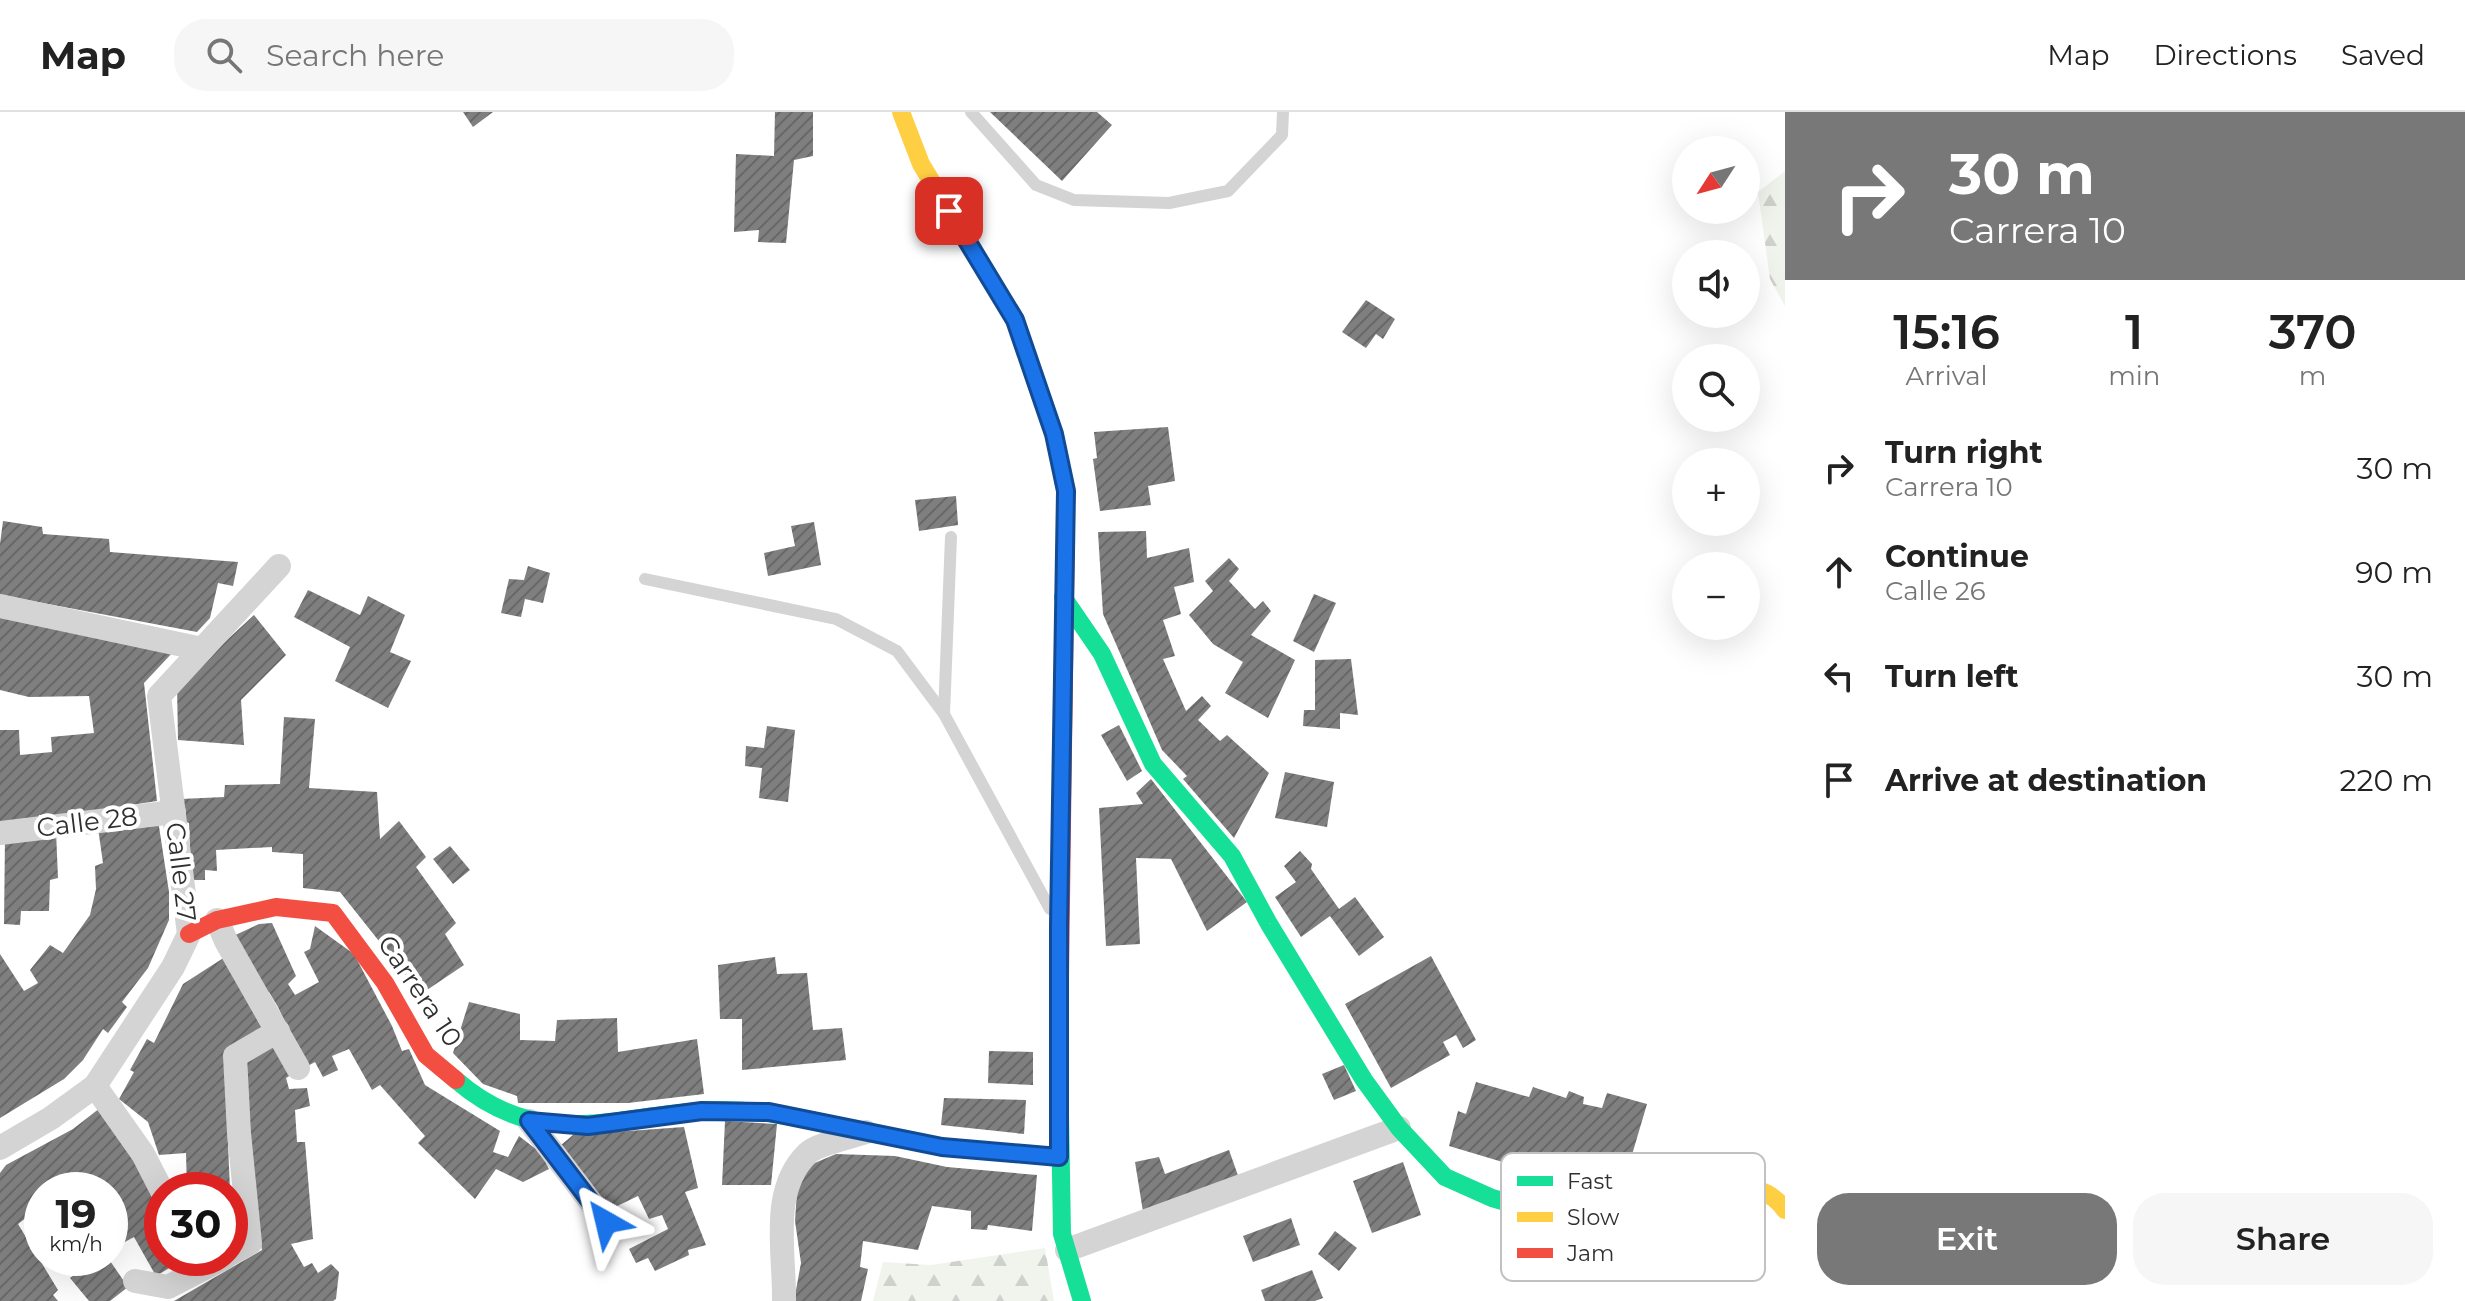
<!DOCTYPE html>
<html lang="en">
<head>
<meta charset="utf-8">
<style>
  body { margin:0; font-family:Montserrat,sans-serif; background:#f6f6f6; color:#222; height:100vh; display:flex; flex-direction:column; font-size:30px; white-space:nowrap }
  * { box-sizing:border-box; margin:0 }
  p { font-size:26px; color:#767676 }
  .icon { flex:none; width:44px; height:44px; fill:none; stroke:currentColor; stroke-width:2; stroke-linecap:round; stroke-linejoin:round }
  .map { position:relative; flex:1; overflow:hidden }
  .sheet { display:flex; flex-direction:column; background:#fff; width:680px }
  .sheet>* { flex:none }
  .top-card { background:#787878; color:#fff; overflow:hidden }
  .needle { width:52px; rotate:234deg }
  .fabs { position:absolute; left:1672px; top:24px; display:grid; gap:16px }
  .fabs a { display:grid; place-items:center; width:88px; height:88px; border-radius:50%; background:#fff; box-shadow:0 8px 32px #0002; font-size:40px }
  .speed { position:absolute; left:24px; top:1060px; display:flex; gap:16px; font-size:40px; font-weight:700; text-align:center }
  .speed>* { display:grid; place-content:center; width:104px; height:104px; border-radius:50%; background:#fff; box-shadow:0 8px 32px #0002; line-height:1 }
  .speed small { font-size:20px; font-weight:400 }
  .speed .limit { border:12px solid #d22; background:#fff; color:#111 }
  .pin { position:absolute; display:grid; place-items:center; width:68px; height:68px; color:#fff; margin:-34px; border-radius:16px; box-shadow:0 4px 12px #0006 }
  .me { position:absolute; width:88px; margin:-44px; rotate:323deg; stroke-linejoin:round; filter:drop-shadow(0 0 6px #0008) }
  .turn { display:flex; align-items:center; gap:28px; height:168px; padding:0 32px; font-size:36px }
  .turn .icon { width:104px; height:104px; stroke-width:2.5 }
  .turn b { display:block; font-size:56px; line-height:68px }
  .eta { display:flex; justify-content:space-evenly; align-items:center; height:136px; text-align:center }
  .eta b { font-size:48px; font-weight:600; line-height:56px }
  .cta { display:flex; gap:16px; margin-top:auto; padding:16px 32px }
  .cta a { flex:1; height:92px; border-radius:32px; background:#787878; color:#fff; font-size:32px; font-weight:600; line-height:92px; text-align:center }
  .cta a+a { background:#f6f6f6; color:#222 }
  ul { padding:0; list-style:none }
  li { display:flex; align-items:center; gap:24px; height:104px; padding:0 32px }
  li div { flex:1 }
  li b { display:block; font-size:30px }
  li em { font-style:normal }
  header { display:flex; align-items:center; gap:48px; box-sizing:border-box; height:112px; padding:0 40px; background:#fff; border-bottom:2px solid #e0e0e0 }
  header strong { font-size:38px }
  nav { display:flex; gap:44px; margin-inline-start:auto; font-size:28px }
  .search { width:560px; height:72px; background:#f6f6f6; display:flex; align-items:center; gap:20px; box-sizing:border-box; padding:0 28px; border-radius:32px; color:#767676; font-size:30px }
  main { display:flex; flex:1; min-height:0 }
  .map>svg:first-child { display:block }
  .forest { fill:url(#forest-firs) }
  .building { fill:url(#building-hatch) }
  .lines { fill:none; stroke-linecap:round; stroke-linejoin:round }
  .lane { stroke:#d4d4d4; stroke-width:12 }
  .street { stroke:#d4d4d4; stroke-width:24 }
  .fast { stroke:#16e098; stroke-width:18 }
  .slow { stroke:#ffcf43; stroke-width:18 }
  .jam { stroke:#f24e42; stroke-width:18 }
  .route-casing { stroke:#114b97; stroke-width:20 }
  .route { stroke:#1a73e8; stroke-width:14 }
  .labels { text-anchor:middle; stroke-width:8; stroke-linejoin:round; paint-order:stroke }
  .street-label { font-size:26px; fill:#2f2f2f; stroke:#fff }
  .key { fill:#fff; stroke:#c1c1c1; stroke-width:2 }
  .key-label { font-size:22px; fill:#2f2f2f }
</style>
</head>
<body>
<header>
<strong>Map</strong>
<div class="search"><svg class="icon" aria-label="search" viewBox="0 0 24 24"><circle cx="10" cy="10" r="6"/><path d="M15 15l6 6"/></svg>Search here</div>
<nav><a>Map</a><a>Directions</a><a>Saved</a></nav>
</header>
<main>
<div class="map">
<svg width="1785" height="1189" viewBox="0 0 1785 1189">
  <defs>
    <pattern id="forest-firs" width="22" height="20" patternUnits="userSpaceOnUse" patternTransform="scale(2)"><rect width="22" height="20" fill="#f1f4ed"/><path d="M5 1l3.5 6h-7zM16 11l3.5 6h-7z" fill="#cfd2cc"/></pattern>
    <pattern id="building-hatch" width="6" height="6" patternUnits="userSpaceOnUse" patternTransform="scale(2)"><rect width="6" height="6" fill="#7f7f7f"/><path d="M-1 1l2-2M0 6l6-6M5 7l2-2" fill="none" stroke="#686868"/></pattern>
  </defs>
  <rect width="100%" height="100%" fill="#fff"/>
  <g class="forest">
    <polygon points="1785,59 1785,194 1770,167 1758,80"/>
    <polygon points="1045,1136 1054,1189 873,1189 883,1150 931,1153"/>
  </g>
  <g class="building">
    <polygon points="463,0 493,0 473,15"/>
    <polygon points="775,0 813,0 813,44 794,48 786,131 758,130 759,118 734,120 736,42 774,44"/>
    <polygon points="990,0 1097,0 1112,13 1062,69"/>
    <polygon points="1366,188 1395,207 1383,227 1376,222 1366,236 1342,220"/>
    <polygon points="1168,315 1175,369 1148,374 1151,393 1100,399 1093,347 1097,346 1094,320"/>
    <polygon points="956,384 958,413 919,419 915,388"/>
    <polygon points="3,409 42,415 43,422 109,427 110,440 238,450 233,474 218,471 210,506 197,520 0,483 0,432"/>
    <polygon points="814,410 821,453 768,464 764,441 795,434 791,414"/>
    <polygon points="1146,419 1147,446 1189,436 1194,470 1174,475 1181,502 1163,508 1175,544 1163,547 1186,599 1202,584 1211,594 1198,608 1220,629 1227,623 1269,661 1234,726 1183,667 1187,664 1162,638 1103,502 1098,420"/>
    <polygon points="1229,446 1239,457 1229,469 1255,497 1263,489 1271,499 1251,523 1295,548 1268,606 1225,581 1243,550 1213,532 1189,503 1213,479 1205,469"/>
    <polygon points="528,454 550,461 543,491 525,487 521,505 501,501 509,467 524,468"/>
    <polygon points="308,478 360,503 368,484 405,503 390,540 411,549 388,596 335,569 350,535 294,505"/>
    <polygon points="1314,482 1336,491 1314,540 1293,529"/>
    <polygon points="0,503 174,539 144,571 157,689 66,703 39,703 38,708 0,712 0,618 19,618 20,643 52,640 51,625 94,621 89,584 29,585 0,578"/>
    <polygon points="254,503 286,543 241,588 244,633 178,628 177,574"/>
    <polygon points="1351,547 1358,603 1340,601 1340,617 1303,614 1304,598 1315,598 1315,548"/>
    <polygon points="284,605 315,607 309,676 377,680 380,727 399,709 426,745 416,755 456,811 445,822 464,853 421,882 340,780 303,776 303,742 272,740 272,735 216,738 217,759 205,758 205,768 191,768 189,711 182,708 181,687 224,685 225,673 280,672"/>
    <polygon points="1119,613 1142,659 1127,669 1101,623"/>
    <polygon points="767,614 795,618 788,690 759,686 762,656 745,654 746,634 764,636"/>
    <polygon points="1285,660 1334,670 1327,715 1275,706"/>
    <polygon points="1151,667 1247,790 1207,819 1171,747 1136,746 1140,832 1106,834 1099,696 1143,692 1136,681"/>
    <polygon points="158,708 169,780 169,808 148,856 122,890 127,895 108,921 103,917 83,948 64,967 0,1006 0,842 24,879 38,871 30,858 50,833 63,841 90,803 96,777 95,754 103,751 98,716"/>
    <polygon points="56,719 58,766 50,768 49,799 21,799 20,813 4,812 5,725"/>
    <polygon points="450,734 470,758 453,772 433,747"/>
    <polygon points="1300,739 1312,752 1311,757 1339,797 1355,785 1384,825 1359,844 1330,804 1301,825 1275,785 1296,770 1284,754"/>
    <polygon points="272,811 296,864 288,872 295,883 319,870 304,840 310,837 315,814 354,842 392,914 402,939 409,937 425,973 500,1019 493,1040 508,1045 519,1024 541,1041 549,1057 523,1070 496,1057 475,1087 418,1031 425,1024 380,973 372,978 349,937 332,944 338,958 323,965 315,950 306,955 278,895 269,880 265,884 231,825 259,812"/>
    <polygon points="1431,844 1476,928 1463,936 1456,923 1443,930 1450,943 1391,976 1345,892"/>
    <polygon points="225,845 265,915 224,939 230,1078 187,1078 186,1041 159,1043 148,1010 119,987 134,960 130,958 147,927 154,931 183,872"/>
    <polygon points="775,845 777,862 807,861 813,918 842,916 846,948 742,958 742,907 720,907 718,853"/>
    <polygon points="469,890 520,902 520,928 555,929 557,908 617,906 618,940 697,927 704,982 628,991 518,991 517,984 483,972 453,941"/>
    <polygon points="276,928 294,961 286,966 289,977 307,976 310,994 295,998 297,1030 305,1030 313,1127 291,1132 304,1155 312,1151 318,1161 331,1152 339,1160 336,1187 333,1189 174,1189 262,1138 257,1108 243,949"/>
    <polygon points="989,939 1033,940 1033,973 988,971"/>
    <polygon points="1344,953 1356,979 1334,988 1322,962"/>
    <polygon points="1476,970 1529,985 1533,975 1566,986 1569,979 1584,985 1583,992 1602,996 1607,981 1647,992 1626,1063 1587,1050 1584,1063 1534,1045 1529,1058 1449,1034 1458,999 1466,1002"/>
    <polygon points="944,986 1026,988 1024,1022 941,1013"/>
    <polygon points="100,996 135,1041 162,1098 162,1146 186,1146 156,1164 134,1125 110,1138 110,1078 42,1078 42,1104 39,1106 35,1099 18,1112 58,1178 53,1183 58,1189 0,1189 0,1061 6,1053 73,1017"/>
    <polygon points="725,1009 777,1012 771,1073 722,1073"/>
    <polygon points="684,1015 698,1076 685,1080 706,1133 688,1138 689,1143 655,1159 648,1146 636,1151 629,1137 668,1117 662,1103 649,1107 638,1084 613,1096 599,1087 561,1033 573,1023"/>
    <polygon points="1229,1038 1241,1072 1144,1106 1135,1050 1159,1045 1165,1062"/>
    <polygon points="836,1042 895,1044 947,1055 1037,1063 1032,1119 988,1113 987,1118 971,1117 971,1099 932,1094 918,1138 863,1129 860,1155 868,1157 861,1189 794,1189 801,1151 795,1109 797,1079 810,1053"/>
    <polygon points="1403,1050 1421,1103 1372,1121 1353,1069"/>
    <polygon points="1291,1106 1300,1133 1253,1150 1243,1124"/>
    <polygon points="1335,1119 1357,1136 1339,1159 1318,1142"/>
    <polygon points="77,1146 108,1146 128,1175 110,1189 89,1189 70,1166 83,1157"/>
    <polygon points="1312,1158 1323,1186 1315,1189 1265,1189 1261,1178"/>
  </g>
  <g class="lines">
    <g class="lane">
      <polyline points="971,0 1036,73 1074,88 1169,91 1228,79 1282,23 1283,0"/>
      <polyline points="645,467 836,507 897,539 944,602 1050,797"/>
      <polyline points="944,602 951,425"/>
    </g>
    <g class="street">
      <polyline points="0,494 202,537"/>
      <polyline points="0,721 174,700"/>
      <polyline points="217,808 226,829 298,956"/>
      <polyline points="95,974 143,1042 162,1079"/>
      <polyline points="529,1009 606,1110"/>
      <polyline points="0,1036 51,1006 95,974 173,855 189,822 159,584 279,454"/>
      <polyline points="1067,1138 1399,1016"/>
      <polyline points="230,1142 250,1131 239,1021 235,944 278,919"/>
      <polyline points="135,1169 168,1175 224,1146"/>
      <path d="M784,1189C785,1141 769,1078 808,1041C817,1032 852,1025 866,1020"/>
    </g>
    <g class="fast">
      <polyline points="1063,485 1102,542 1153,652 1232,744 1269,812 1364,968 1399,1016 1445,1065 1492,1086 1544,1101 1579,1102"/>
      <polyline points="1059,943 1062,1122 1082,1189"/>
      <path d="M456,968C538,1039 608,1005 702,999C760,995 816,1009 872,1021"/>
    </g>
    <g class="slow">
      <polyline points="901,0 921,52 1015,208 1054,322 1066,379 1066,406"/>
      <polyline points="872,1021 942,1035 1059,1045"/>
      <path d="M1579,1102C1632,1103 1747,1041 1785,1098"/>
    </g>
    <g class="jam">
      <polyline points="189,822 217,808 276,795 333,801 385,871 426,943 456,968"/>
      <polyline points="1059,943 1066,406"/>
    </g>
  </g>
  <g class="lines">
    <defs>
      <polyline id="route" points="606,1110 529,1009 588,1014 702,999 769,1000 942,1035 1059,1045 1059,813 1066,379 1054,322 1015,208 949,99"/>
    </defs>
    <use href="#route" class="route-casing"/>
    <use href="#route" class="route"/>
  </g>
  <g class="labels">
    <g class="street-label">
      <text transform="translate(87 710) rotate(-7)" y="9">Calle 28</text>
      <text transform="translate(181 760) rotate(83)" y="9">Calle 27</text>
      <text transform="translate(420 879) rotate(56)" y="9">Carrera 10</text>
    </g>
  </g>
  <rect x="1501" y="1041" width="264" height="128" rx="12" class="key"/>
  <rect x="1517" y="1064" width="36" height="10" fill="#16e098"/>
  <rect x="1517" y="1100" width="36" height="10" fill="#ffcf43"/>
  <rect x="1517" y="1136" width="36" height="10" fill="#f24e42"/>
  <g class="key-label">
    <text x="1567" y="1077">Fast</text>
    <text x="1567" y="1113">Slow</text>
    <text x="1567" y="1149">Jam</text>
  </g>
</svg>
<div class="fabs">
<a><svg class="needle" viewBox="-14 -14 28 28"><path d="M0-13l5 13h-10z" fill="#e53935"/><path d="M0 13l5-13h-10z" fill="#767676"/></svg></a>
<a><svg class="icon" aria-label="sound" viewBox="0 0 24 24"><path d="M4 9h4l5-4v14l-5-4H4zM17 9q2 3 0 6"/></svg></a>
<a><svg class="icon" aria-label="search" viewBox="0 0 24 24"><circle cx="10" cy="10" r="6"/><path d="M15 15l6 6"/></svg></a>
<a>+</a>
<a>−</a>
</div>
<div class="speed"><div>19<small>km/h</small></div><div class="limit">30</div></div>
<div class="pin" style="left:949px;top:99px;background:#d93025"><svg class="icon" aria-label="arrive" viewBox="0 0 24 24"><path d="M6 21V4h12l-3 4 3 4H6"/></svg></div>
<svg class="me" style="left:606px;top:1110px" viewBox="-20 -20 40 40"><path d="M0-17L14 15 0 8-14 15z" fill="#1a73e8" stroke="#fff" stroke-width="4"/></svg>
</div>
<section class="sheet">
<div class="top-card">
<div class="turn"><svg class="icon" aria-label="right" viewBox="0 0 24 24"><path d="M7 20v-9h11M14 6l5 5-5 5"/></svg><div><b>30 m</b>Carrera 10</div></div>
</div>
<div class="eta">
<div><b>15:16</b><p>Arrival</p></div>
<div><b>1</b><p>min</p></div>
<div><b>370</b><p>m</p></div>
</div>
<ul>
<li><svg class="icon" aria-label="right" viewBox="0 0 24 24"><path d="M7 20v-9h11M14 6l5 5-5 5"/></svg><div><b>Turn right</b><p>Carrera 10</p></div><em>30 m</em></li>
<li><svg class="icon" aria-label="ahead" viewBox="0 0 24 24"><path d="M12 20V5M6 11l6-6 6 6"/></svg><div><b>Continue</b><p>Calle 26</p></div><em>90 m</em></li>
<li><svg class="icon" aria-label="left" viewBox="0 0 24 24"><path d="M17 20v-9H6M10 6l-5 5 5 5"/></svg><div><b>Turn left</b></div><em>30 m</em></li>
<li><svg class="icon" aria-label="arrive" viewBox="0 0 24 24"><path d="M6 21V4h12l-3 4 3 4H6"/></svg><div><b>Arrive at destination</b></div><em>220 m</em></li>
</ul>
<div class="cta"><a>Exit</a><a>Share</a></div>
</section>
</main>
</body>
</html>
